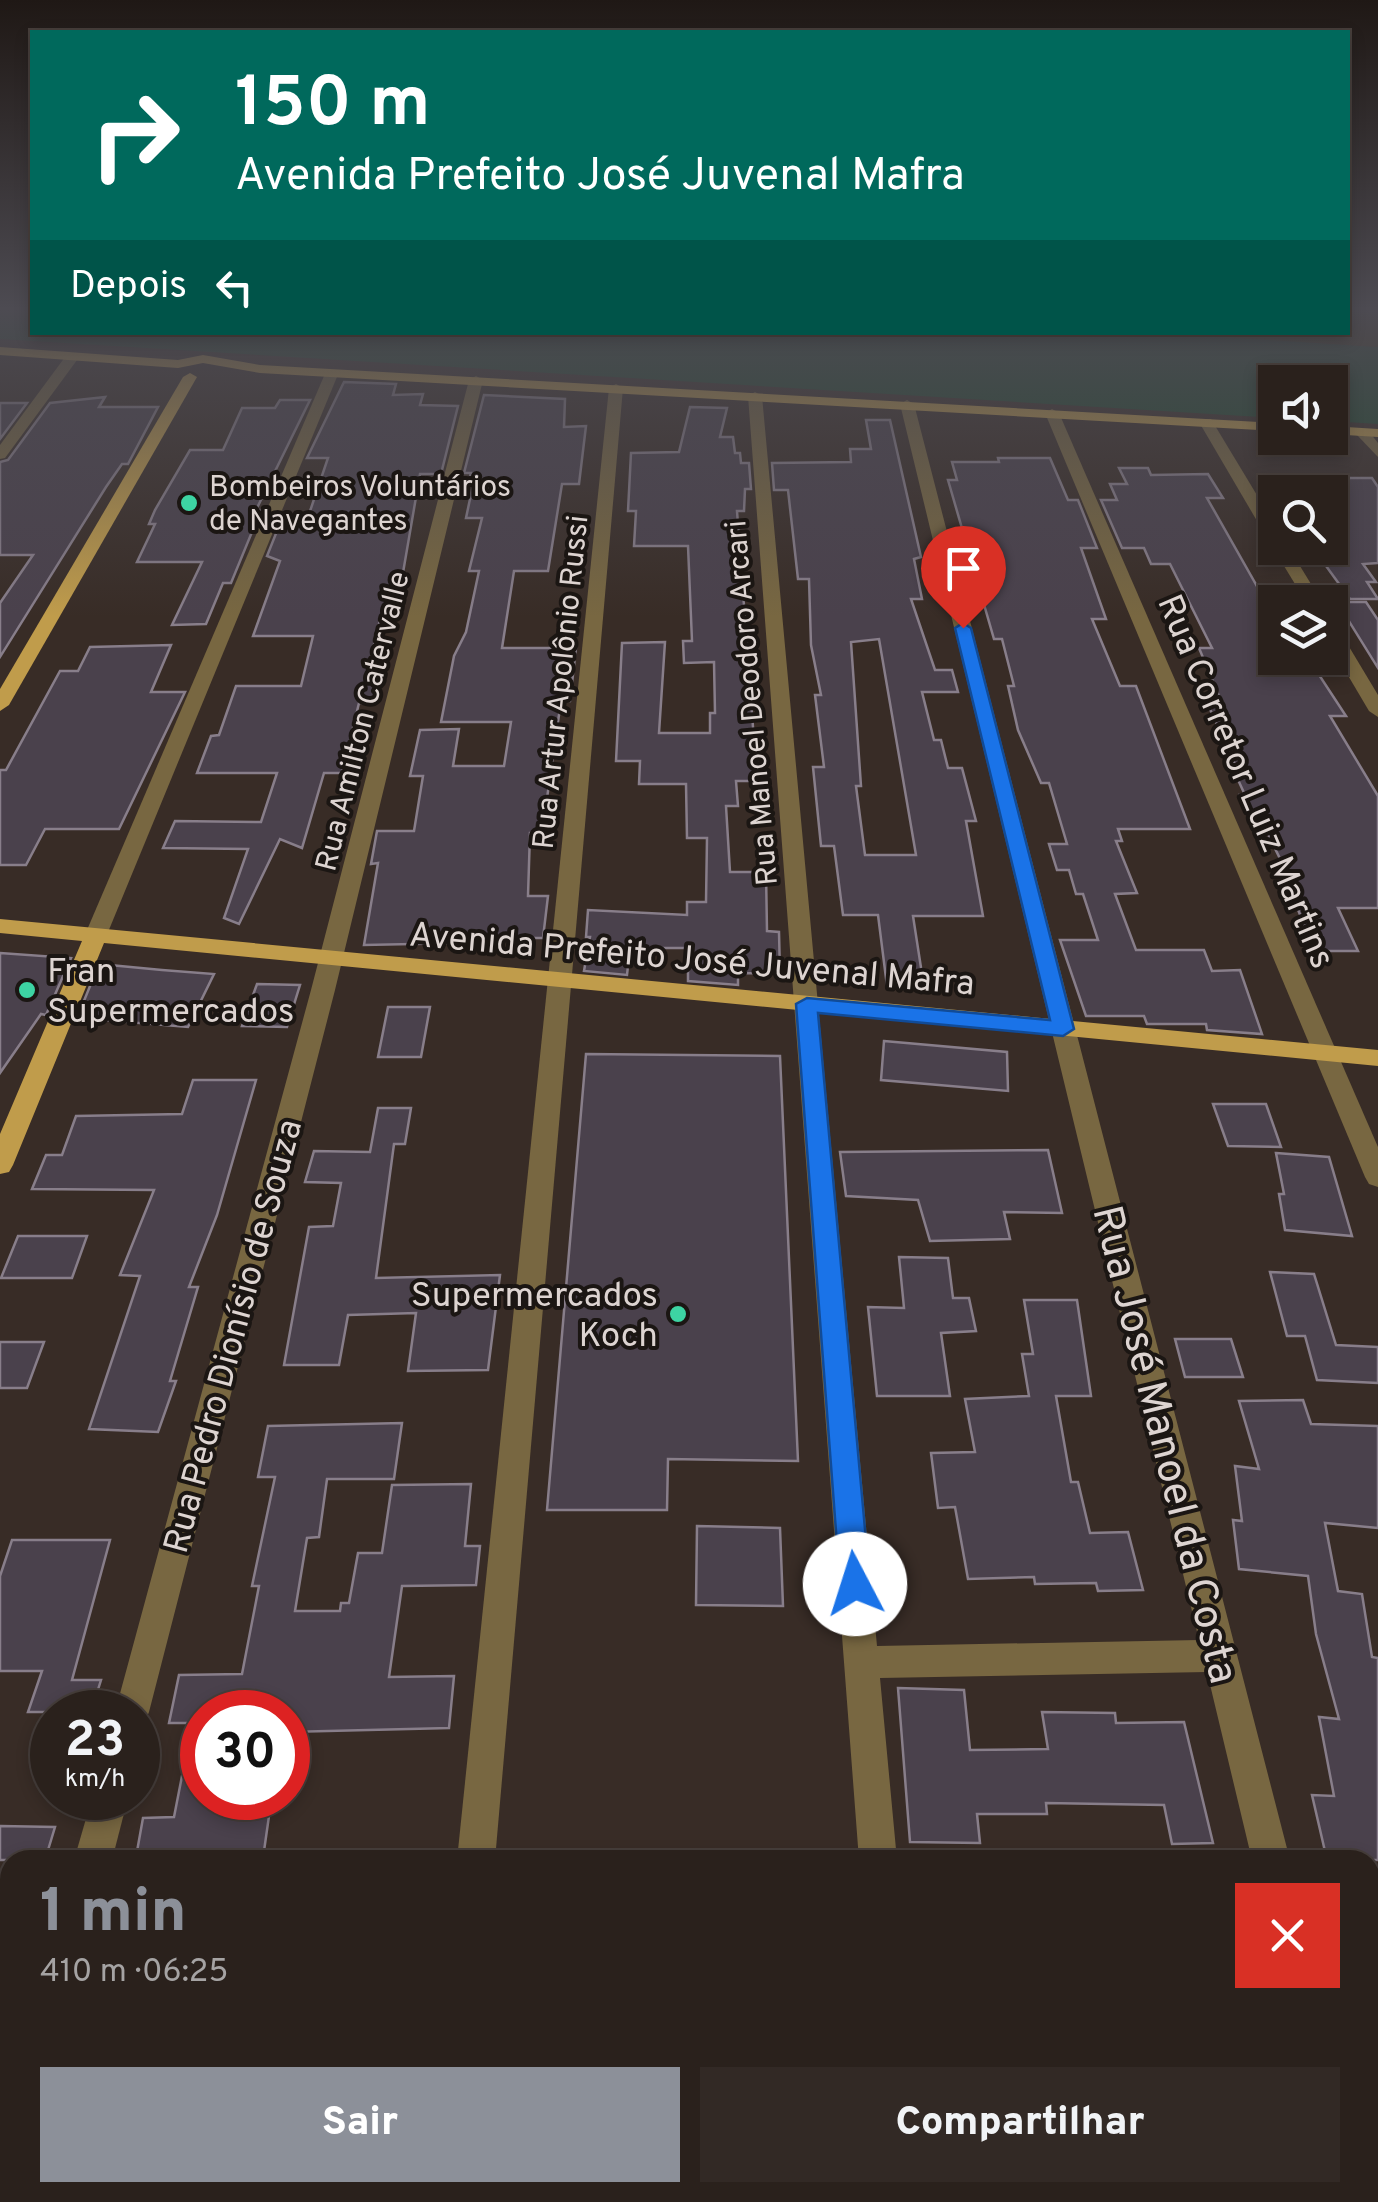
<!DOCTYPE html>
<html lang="pt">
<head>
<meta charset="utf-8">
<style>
  body { margin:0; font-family:Overpass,sans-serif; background:#322925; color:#f1f3f6; height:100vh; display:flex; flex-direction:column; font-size:38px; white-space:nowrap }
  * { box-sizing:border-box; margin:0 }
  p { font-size:32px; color:#a5a3a3 }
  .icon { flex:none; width:55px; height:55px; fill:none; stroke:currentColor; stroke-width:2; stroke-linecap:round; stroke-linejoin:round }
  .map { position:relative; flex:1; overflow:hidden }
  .drawer { position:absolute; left:0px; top:1850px; width:1380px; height:352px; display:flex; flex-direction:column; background:#2a211c; border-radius:30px 30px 0 0; box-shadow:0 5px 15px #0003,0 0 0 2px #463e3b }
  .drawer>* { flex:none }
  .hud { position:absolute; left:30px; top:30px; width:1320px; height:305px; border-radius:0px; box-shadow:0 5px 15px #0003,0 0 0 2px #463e3b; background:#00695c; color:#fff; overflow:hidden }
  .controls { position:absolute; left:1258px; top:365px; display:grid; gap:20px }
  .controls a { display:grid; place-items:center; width:90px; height:90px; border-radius:0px; background:#2a211c; box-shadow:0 5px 15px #0003,0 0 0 2px #463e3b; font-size:50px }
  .speed { position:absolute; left:30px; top:1690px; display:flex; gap:20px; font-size:50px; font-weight:700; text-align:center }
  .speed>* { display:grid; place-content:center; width:130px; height:130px; border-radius:50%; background:#2a211c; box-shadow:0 5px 15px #0003,0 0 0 2px #463e3b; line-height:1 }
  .speed small { font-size:25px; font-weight:400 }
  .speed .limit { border:15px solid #d22; background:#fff; color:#111 }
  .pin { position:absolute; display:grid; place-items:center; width:85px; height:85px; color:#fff; margin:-102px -42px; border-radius:50% 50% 50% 0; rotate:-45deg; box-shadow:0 0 10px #0007 }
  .pin .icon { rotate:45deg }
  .me { position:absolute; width:110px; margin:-55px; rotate:355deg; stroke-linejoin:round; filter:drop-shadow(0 0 8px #0008) }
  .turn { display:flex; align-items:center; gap:35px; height:210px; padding:0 40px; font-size:45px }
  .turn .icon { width:130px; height:130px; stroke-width:2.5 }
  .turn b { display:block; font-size:70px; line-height:85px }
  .then { display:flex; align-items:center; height:95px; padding:0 40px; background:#0003; gap:20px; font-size:38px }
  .round { display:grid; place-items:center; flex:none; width:105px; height:105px; border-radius:0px; background:#322925 }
  .summary { display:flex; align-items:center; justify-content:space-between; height:170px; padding:0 40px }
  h1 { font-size:60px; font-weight:800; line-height:75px; color:#8c9099 }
  .action { display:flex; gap:20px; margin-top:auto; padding:20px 40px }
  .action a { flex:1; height:115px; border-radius:0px; background:#8c9099; color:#fff; font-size:40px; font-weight:800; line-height:115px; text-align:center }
  .action a+a { background:#322925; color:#f1f3f6 }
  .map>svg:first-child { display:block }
  .green { fill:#1e472e }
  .sand { fill:#3f3616 }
  .building { fill:#4a414c; stroke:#887e8a; stroke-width:2.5; fill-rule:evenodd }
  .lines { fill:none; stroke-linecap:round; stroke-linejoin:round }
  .minor { fill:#786741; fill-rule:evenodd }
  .major { fill:#c09c4b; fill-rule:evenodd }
  .route { fill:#1a73e8; stroke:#114b97; stroke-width:2.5 }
  .poi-dot { fill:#3dd4a3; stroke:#1b1613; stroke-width:4 }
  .labels { text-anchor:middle; stroke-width:8; stroke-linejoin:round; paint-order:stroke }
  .far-poi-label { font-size:30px; fill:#ddd4d1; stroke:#1b1613; text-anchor:start }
  .far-street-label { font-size:30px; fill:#ddd4d1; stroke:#1b1613 }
  .street-label { font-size:35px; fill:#ddd4d1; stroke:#1b1613 }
  .poi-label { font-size:35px; fill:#ddd4d1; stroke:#1b1613; text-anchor:start }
  .near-street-label { font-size:42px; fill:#ddd4d1; stroke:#1b1613 }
</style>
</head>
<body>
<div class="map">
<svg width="1378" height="2202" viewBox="0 0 1378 2202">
  <rect width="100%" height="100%" fill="#382c26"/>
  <polygon class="green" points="0,308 32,308 32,332 1162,332 1378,347 1378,424 1330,421 1330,382 1275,382 1275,418 0,339"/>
  <polygon class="sand" points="1348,311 1378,313 1378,347 1162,333 1348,332"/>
  <g class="building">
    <polygon points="344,382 396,384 393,395 423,394 420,405 458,406 441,474 420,474 399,596 392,616 381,616 368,669 384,669 375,703 359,703 342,773 324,773 302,848 280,839 239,924 224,918 248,849 163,848 175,821 261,822 277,773 197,773 211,736 219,735 236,686 301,686 313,636 253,636 280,561 267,556 279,526 305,526 328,458 307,458"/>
    <polygon points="484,395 565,399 564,427 586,426 579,484 562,484 548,571 514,571 502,648 576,648 570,701 561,701 542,833 530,833 528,896 548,896 543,938 490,938 488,949 462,948 463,943 364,945 378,863 371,864 377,831 414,831 423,776 410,776 420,730 459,729 453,766 504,766 511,722 441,722 454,656 466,632 479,571 469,571 482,518 466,518 474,480 469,480 471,473 464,473"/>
    <polygon points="105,397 99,407 158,407 128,464 122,464 106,487 0,657 0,603 33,555 0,555 0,462 8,460 50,403"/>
    <polygon points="280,400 310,400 256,510 261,510 231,583 223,583 206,624 172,625 202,562 137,562 155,524 149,524 155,510 190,450 223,450 242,408 275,408"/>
    <polygon points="0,403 27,403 0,439"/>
    <polygon points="690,407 727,408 720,437 733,437 735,453 740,453 741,463 749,463 751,489 745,489 744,511 737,511 757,781 736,781 738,806 726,806 730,872 766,872 767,931 779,932 780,974 738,973 738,985 688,981 688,948 630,948 627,975 584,971 590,937 586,937 588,910 687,915 687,902 706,902 707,838 687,838 686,784 639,784 640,761 616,761 622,643 665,642 659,733 710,733 710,713 715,713 714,662 684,663 683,641 692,641 688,546 634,546 636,511 628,511 631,453 679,452"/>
    <path d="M866,420H890L921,557L914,559L922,599H911L935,670H952L958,692H922L934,740H941L948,768H962L976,821H966L983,916H913L924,987L887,986L878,915H843L834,846H821L813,767H824L815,695H821L811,645L809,579H798L788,490H774L772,463L851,462L850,449H871ZM879,639L916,855H865L856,786H861L851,642Z"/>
    <polygon points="998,458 1050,458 1068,500 1078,500 1097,548 1081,548 1106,619 1092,619 1120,686 1136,686 1190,829 1118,829 1122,841 1116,841 1137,893 1115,894 1136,950 1204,950 1212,971 1240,970 1262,1034 1207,1030 1206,1024 1147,1024 1144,1016 1086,1016 1060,940 1098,940 1083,894 1076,894 1069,870 1057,870 1049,844 1067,844 1049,783 1041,783 1018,730 1008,686 1014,686 1002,639 994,639 948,480 957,480 952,462 999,462"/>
    <polygon points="1119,468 1148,468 1151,475 1208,474 1223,498 1207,498 1275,618 1275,658 1308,658 1346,716 1330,716 1378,796 1378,908 1338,908 1358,951 1315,951 1287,883 1292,883 1260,818 1251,818 1240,795 1245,795 1234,771 1238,771 1204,696 1219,696 1199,648 1212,648 1170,564 1151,564 1144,548 1122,548 1101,500 1117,500 1110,484 1127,484"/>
    <polygon points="1330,478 1372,478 1378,487 1378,563 1363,564 1376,582 1367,582 1378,599 1350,599 1313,548 1330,548"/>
    <polygon points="1337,602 1366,602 1378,620 1378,668"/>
    <polygon points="171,645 151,692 185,692 119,829 45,829 26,865 0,865 0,770 6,770 60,671 78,671 90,647"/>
    <polygon points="0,953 71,958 46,1015 41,1014 0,1073"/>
    <polygon points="99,964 162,970 214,974 188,1027 77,1018"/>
    <polygon points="257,984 300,985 287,1027 242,1026"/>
    <polygon points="388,1007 430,1007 421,1057 378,1057"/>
    <polygon points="884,1041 1007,1052 1008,1091 881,1080"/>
    <polygon points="586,1054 780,1056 798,1461 668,1459 667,1510 547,1510"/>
    <polygon points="193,1080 256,1080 217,1215 189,1287 198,1287 170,1381 176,1381 158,1432 89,1429 140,1276 120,1275 154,1190 32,1189 46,1155 62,1155 76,1116 182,1114"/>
    <polygon points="1213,1104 1266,1104 1281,1147 1228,1146"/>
    <polygon points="378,1108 411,1108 405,1144 394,1144 376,1278 500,1275 488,1370 408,1371 416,1313 348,1315 339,1365 284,1365 309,1227 333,1226 341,1183 305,1182 314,1151 370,1152"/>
    <polygon points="1048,1150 1062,1213 1004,1212 1010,1239 930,1241 918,1200 846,1196 840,1152"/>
    <polygon points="1276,1153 1329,1157 1352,1236 1285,1230 1279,1194 1284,1194"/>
    <polygon points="18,1236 87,1236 72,1278 1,1278"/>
    <polygon points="899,1257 948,1258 953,1298 969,1298 976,1331 941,1333 950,1396 877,1396 868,1307 904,1308"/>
    <polygon points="1270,1272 1314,1274 1336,1345 1378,1347 1378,1383 1317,1380 1305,1336 1287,1336"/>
    <polygon points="1024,1300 1077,1300 1091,1396 1056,1396 1071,1482 1078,1482 1090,1533 1128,1532 1143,1590 1098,1591 1096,1583 1035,1584 1034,1577 968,1579 955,1507 938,1508 931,1453 975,1452 965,1399 1029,1396 1022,1354 1033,1354"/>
    <polygon points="1175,1339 1231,1339 1243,1377 1185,1377"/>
    <polygon points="0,1342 44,1342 27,1388 0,1388"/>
    <polygon points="1303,1400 1311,1424 1378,1426 1378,1528 1325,1523 1338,1591 1362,1594 1372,1657 1378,1658 1378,1860 1327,1860 1312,1795 1334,1796 1319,1717 1339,1719 1316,1634 1308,1576 1239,1569 1233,1520 1242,1521 1235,1466 1259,1469 1239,1401"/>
    <polygon points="402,1423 394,1479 327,1479 319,1537 307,1538 295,1611 340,1611 341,1603 349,1603 358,1553 382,1553 392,1485 471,1484 465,1546 480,1546 476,1585 402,1586 389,1677 454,1676 449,1728 288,1732 288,1712 202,1712 202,1723 169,1723 179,1675 242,1674 259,1586 252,1586 275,1477 258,1477 268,1426"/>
    <polygon points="697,1526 780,1528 783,1606 696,1605"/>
    <polygon points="12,1540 110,1540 72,1680 101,1680 91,1712 28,1712 42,1671 0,1671 0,1576"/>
    <polygon points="898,1688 964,1690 970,1750 1048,1749 1042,1712 1115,1713 1116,1723 1184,1722 1213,1843 1172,1844 1164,1805 1046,1803 1047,1814 977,1814 980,1843 910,1842"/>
    <polygon points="191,1730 202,1731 202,1798 228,1798 227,1803 271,1802 264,1851 136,1857 143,1818 174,1817"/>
    <polygon points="0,1826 55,1827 45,1860 0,1860"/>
  </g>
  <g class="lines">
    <g class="minor">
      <polygon points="68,353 80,356 5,458 0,459 0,445"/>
      <polygon points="327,369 339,372 106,937 95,944 87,942 84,937"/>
      <polygon points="476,376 483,380 335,990 149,1712 144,1724 138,1727 138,1712 115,1712 311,990 469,380"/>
      <polygon points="616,384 623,388 495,1860 457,1860 609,388"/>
      <polygon points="755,392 762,396 877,1646 1199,1640 900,404 907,400 914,404 1290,1860 1252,1860 1207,1672 880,1678 897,1860 859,1860 748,396"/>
      <polygon points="1052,409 1059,413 1378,1147 1378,1187 1369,1184 1365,1177 1045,413"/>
      <polygon points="1201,419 1211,419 1275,525 1275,543 1267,538 1199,422"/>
      <polygon points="1357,429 1367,429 1378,443 1378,457 1357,435"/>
      <polygon points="1275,545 1289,548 1322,602 1306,602 1273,548"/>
      <polygon points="1330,625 1339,630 1378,695 1378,717 1369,711 1330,645"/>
      <polygon points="92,1798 128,1798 112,1860 74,1860"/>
      <polygon points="10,2153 10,2192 27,2192 24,2202 0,2202 0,2157"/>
      <polygon points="1370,2180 1378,2202 1336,2202 1333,2192 1370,2192"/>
      <polygon points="423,2192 465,2192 464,2202 422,2202"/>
      <rect x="885" y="2192" width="42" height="10"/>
    </g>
    <g class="major">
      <polygon points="0,347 178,360 203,355 260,365 1275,423 1275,431 260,373 203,363 178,368 0,355"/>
      <polygon points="190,373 197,377 9,705 0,711 0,689 183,377"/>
      <polygon points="1330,426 1378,429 1378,437 1330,434"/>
      <polygon points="0,919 1378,1050 1378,1066 104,943 13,1165 9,1172 0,1174 0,1134 82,941 0,933"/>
    </g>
  </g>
  <linearGradient id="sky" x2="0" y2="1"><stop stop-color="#1f1815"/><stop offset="0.5" stop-color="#4d4b52"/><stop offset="1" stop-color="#4d4b52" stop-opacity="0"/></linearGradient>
  <rect width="1378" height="617" fill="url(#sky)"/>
  <polygon class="route" points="963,623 971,628 1074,1029 1063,1036 818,1013 870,1584 865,1594 855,1598 844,1594 840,1584 796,1004 807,998 1050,1020 955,628"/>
  <g class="poi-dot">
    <circle cx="189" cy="503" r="10"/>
    <circle cx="27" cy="990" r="10"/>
    <circle cx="678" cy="1314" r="10"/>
  </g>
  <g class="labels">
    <g class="far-poi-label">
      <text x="209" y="496">Bombeiros Voluntários<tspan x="209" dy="34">de Navegantes</tspan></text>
    </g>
    <g class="far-street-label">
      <text transform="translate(560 682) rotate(-84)" y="10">Rua Artur Apolônio Russi</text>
      <text transform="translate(751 703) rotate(-95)" y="10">Rua Manoel Deodoro Arcari</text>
      <text transform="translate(362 721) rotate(-76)" y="10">Rua Amilton Catervalle</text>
    </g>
    <g class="street-label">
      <text transform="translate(1247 781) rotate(67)" y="12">Rua Corretor Luiz Martins</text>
      <text transform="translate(692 958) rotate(5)" y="12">Avenida Prefeito José Juvenal Mafra</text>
      <text transform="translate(232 1336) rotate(-75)" y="12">Rua Pedro Dionísio de Souza</text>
    </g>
    <g class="poi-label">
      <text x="47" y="982">Fran<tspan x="47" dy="40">Supermercados</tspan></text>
      <text x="658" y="1306" text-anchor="end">Supermercados<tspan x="658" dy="40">Koch</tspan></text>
    </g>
    <g class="near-street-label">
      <text transform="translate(1167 1444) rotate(76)" y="15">Rua José Manoel da Costa</text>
    </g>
  </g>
</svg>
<div class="controls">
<a><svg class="icon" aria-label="sound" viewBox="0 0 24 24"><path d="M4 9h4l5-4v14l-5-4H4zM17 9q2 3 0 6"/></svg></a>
<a><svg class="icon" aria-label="search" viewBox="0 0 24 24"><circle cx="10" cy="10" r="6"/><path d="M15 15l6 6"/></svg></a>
<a><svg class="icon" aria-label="layers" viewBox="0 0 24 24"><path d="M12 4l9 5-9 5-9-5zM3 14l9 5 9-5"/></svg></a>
</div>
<div class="speed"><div>23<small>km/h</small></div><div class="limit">30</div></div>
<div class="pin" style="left:963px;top:628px;background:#d93025"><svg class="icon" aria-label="arrive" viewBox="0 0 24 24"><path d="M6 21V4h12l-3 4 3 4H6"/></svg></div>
<svg class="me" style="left:855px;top:1584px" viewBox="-20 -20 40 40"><circle r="19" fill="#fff"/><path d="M0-13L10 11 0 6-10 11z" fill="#1a73e8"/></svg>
<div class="hud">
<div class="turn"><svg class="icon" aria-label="right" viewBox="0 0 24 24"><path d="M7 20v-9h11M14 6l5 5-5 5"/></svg><div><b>150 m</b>Avenida Prefeito José Juvenal Mafra</div></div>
<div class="then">Depois<svg class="icon" aria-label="left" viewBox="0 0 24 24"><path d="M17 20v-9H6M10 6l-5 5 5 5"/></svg></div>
</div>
<section class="drawer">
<div class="summary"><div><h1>1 min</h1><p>410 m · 06:25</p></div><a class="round" style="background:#d93025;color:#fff"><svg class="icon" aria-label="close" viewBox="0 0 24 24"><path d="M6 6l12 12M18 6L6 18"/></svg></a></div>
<div class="action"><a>Sair</a><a>Compartilhar</a></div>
</section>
</div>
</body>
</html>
